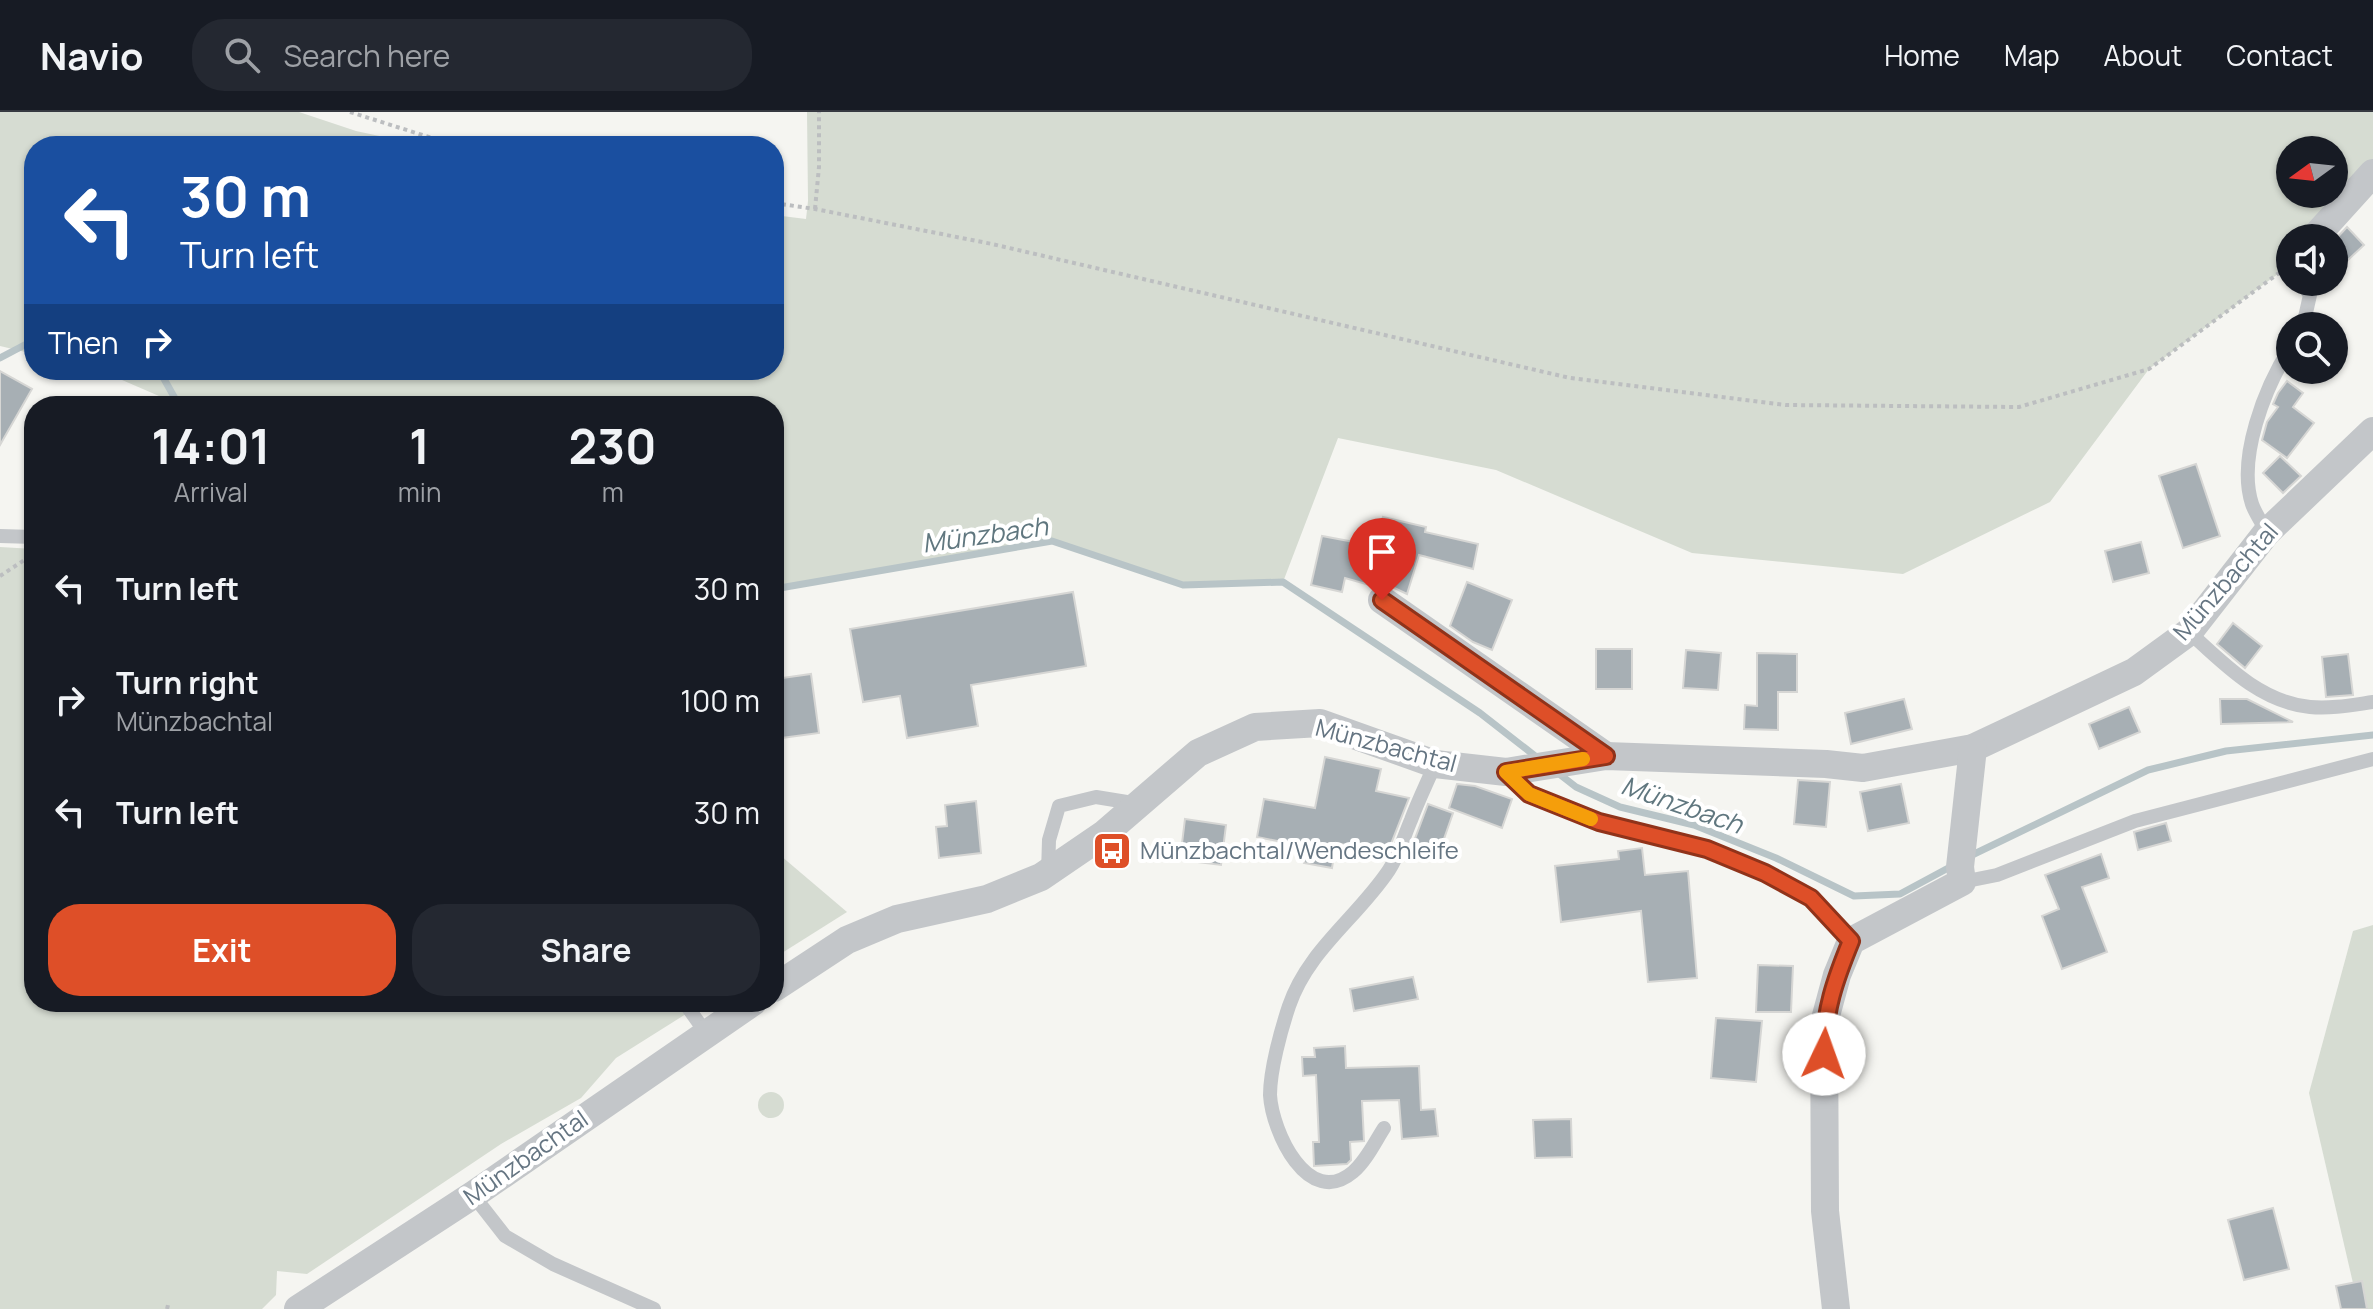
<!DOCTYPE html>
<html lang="en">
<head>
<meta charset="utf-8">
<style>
  body { margin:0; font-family:Manrope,sans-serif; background:#242831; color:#f1f3f6; height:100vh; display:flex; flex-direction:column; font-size:30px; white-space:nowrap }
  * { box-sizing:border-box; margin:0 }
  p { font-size:26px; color:#9ea1a6 }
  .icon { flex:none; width:44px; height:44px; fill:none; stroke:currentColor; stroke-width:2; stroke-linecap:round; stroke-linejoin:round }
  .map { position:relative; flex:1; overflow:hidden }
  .drawer { position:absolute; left:24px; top:284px; width:760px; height:616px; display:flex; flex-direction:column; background:#171b24; border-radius:32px; box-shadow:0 2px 6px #0004 }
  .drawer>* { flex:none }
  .guide { position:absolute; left:24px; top:24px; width:760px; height:244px; border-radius:32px; box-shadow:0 2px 6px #0004; background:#1a4fa0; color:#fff; overflow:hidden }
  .needle { width:52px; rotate:255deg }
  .controls { position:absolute; left:2276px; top:24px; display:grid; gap:16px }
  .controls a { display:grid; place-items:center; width:72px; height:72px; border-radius:50%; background:#171b24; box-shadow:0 2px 6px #0004; font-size:40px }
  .pin { position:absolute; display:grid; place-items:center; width:68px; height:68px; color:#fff; margin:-82px -34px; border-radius:50% 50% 50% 0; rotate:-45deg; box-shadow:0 0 8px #0007 }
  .pin .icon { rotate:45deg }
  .me { position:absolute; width:88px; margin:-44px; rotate:3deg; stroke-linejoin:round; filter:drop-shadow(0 0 6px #0008) }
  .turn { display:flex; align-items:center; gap:28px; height:168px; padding:0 24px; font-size:36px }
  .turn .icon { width:104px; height:104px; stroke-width:2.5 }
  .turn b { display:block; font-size:56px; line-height:68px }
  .then { display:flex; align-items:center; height:76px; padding:0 24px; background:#0003; gap:16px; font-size:30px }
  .eta { display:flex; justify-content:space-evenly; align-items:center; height:136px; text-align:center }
  .eta b { font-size:48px; font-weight:700; line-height:56px }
  .action { display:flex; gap:16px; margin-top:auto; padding:16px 24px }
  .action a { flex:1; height:92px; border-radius:32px; background:#de4f28; color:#fff; font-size:32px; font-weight:700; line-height:92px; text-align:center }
  .action a+a { background:#242831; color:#f1f3f6 }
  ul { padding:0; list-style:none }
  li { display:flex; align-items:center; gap:24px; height:112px; padding:0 24px }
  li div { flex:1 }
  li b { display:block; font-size:30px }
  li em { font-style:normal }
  header { display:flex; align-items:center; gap:48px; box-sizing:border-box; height:112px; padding:0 40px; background:#171b24; border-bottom:2px solid #363941 }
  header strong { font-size:38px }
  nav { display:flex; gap:44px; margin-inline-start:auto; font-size:28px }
  .search { width:560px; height:72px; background:#242831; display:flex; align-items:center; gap:20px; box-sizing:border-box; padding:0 28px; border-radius:32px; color:#9ea1a6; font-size:30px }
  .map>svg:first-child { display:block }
  .green { fill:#d6dcd2; fill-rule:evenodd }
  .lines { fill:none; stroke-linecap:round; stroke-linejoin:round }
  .stream { stroke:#b8c4c7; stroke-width:7 }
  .building { fill:#a7afb4; stroke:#d6d6d4; stroke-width:2 }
  .path { stroke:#bcbec0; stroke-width:4; stroke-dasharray:4 4; stroke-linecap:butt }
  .lane { stroke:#c3c6c9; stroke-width:14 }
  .street { stroke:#c3c6c9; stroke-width:28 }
  .route-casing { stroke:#90331a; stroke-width:20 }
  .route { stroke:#de4f28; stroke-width:14 }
  .slow { stroke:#f59e0b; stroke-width:14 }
  .labels { text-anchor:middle; stroke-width:8; stroke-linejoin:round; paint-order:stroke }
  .street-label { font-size:24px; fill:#657582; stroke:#fff }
  .poi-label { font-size:24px; fill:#657582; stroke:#fff; text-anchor:start }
  .water-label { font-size:26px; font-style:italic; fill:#60777f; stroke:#fff }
</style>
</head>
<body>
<header>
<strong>Navio</strong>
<div class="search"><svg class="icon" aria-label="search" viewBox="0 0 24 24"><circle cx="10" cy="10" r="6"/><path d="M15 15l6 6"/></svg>Search here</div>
<nav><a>Home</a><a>Map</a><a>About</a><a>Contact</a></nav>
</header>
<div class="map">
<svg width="2373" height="1197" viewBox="0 0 2373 1197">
  <rect width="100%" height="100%" fill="#f5f5f1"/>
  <g class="green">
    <polygon points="0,0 299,0 356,19 426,34 34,34 34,242 0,234"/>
    <path d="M807,0H2373V61L2314,126H2290V153L2149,257L2050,390L1903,462L1692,441L1496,358L1338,326L1283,470L1183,473L1052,429L774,477V294H182L99,258H774V103L806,107L808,89ZM2290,38H2334V82H2290Z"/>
    <polygon points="0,435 34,437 34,890 705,890 616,946 581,986 501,1032 307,1162 277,1159 276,1183 262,1197 0,1197"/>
    <polygon points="774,738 847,800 774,846"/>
    <polygon points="2373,813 2373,1197 2359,1197 2309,981 2353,819"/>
    <circle cx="771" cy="993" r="13"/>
  </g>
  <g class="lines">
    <g class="stream">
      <polyline points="0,246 34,228"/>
      <polyline points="159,258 177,290 182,294"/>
      <polyline points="774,477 1052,429 1183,473 1283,470 1480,601 1539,647"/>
      <polyline points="1558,661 1576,675 1620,695 1694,713 1776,746 1854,784 1900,782 1952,754"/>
      <polyline points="1970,744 2148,658 2226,639 2373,623"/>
    </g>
  </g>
  <g class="building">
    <polygon points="2347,115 2364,133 2334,161 2334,129"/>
    <polygon points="0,259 32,277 0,333"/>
    <polygon points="2287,269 2303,281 2293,295 2314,311 2287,346 2262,328 2267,310 2278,295 2273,292 2278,281"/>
    <polygon points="2280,344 2301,364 2283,381 2263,361"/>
    <polygon points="2196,352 2220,424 2183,436 2159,364"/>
    <polygon points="1383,405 1426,415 1425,420 1478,432 1473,457 1419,443 1407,482 1384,471 1373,474 1345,466 1342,480 1311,473 1322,424 1365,432 1368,422 1377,425"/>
    <polygon points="2141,430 2149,461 2113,470 2105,439"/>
    <polygon points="1467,470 1512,488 1492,538 1473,530 1450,514"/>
    <polygon points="1073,480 1086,554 971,573 978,614 907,626 900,584 863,590 850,517"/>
    <polygon points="2233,511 2262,534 2245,556 2217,532"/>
    <rect x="1596" y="537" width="36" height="40"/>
    <polygon points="1686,538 1721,541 1718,578 1683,576"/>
    <polygon points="1757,541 1797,542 1797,580 1778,580 1778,618 1744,617 1745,593 1757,594"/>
    <polygon points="2348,542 2353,583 2326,585 2322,545"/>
    <polygon points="811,562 819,621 774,627 774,597 779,596 775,567"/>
    <polygon points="1904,587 1912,617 1851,632 1845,601"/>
    <polygon points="2220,587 2247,587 2293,610 2221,612"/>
    <polygon points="2129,595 2140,620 2099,637 2089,612"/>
    <polygon points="1325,645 1381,657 1376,679 1409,686 1387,742 1336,731 1332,756 1304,751 1307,735 1257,725 1264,687 1315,696"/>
    <polygon points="1798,668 1830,670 1826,715 1794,712"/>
    <polygon points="1457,672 1475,674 1512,687 1502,716 1449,696"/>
    <polygon points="1901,672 1909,711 1868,719 1860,680"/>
    <polygon points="976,689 981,741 939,746 936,715 947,714 945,693"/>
    <polygon points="1428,692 1453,701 1439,741 1413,732"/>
    <polygon points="1185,707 1226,713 1221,753 1180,748"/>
    <polygon points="2166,711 2171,729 2138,738 2134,720"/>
    <polygon points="1642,736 1645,763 1688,759 1697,866 1648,870 1641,799 1561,810 1555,754 1619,747 1618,739"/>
    <polygon points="2101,742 2109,766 2082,775 2107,840 2062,857 2042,804 2059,797 2045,763"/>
    <polygon points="1758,853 1793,854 1791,900 1756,900"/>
    <polygon points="1413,865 1418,887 1354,899 1350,877"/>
    <polygon points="1716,906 1762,909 1756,970 1711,966"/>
    <polygon points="1345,934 1346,956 1419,954 1421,998 1435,997 1438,1024 1402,1027 1399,988 1362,989 1364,1029 1350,1030 1351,1048 1347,1052 1314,1054 1313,1030 1319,1030 1316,963 1303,964 1302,945 1315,945 1314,936"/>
    <polygon points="1571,1007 1572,1045 1535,1046 1533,1008"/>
    <polygon points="2273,1096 2289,1157 2244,1168 2228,1108"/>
    <polygon points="2362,1169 2367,1197 2341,1197 2336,1174"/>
  </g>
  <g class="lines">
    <g class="path">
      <polyline points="350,0 457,34"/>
      <polyline points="774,91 815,97 992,132 1570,266 1786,293 2019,295 2149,257 2287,155"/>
      <polyline points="815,97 819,55 819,0"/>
      <polyline points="0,464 29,445"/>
      <polyline points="167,1197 168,1193"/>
    </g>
    <g class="lane">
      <polyline points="2301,170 2310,183 2303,214"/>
      <path d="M2267,420C2262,411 2255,401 2252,392C2237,346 2265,275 2290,236"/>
      <polyline points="0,424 34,425"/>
      <path d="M2189,520C2224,552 2260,590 2310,595C2331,597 2352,593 2373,590"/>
      <polyline points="1506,660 1529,682 1599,710 1707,737 1765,761 1811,786 1851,829"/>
      <polyline points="1048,761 1049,728 1059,694 1096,685 1139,692"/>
      <polyline points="1962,770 1997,763 2135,709 2373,647"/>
      <polyline points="684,890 706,921"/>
      <path d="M1384,1016C1375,1030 1366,1049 1353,1060C1308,1098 1272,1019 1270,983C1270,958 1281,918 1289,894C1308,838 1357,806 1389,758C1399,743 1404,724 1411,708C1418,689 1427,671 1435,652"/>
      <polyline points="473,1083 505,1124 553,1152 654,1197"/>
    </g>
    <g class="street">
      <polyline points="2314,126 2373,61"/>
      <polyline points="1382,488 1606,644"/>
      <polyline points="774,876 847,828 897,807 987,787 1041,765 1104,722 1198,641 1255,615 1320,611 1435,652 1506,660 1606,644 1826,652 1863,656 1973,636 2134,560 2189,520 2267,420 2373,319"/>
      <polyline points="298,1197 473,1083 753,890"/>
      <polyline points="1836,1197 1825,1099 1824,911 1837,863 1851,829 1962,770 1960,755 1973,636"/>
    </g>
  </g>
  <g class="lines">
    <defs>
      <path id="route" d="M1382,488L1606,644L1506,660L1529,682L1599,710L1707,737L1765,761L1811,786L1851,829C1835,868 1824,899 1824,942"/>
    </defs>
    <use href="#route" class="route-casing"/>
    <use href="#route" class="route"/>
    <polyline class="slow" points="1583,647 1506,660 1529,682 1591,707"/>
  </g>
  <defs>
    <symbol id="bus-square" viewBox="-11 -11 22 22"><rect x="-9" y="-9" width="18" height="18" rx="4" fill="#de4f28" stroke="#fff"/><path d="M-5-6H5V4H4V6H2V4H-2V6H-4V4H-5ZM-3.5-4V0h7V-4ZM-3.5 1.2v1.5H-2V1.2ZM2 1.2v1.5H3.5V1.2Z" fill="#fff"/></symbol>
  </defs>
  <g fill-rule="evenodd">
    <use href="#bus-square" x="1090" y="717" width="44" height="44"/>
  </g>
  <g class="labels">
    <g class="street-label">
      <text transform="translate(2226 470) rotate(-49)" y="8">Münzbachtal</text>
      <text transform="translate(1386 634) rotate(15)" y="8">Münzbachtal</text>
      <text transform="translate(526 1046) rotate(-35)" y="8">Münzbachtal</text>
    </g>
    <g class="poi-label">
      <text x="1140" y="747">Münzbachtal/Wendeschleife</text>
    </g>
    <g class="water-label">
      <text transform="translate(985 423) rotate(-8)" y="9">Münzbach</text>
      <text transform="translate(1682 693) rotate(19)" y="9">Münzbach</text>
    </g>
  </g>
</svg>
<div class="controls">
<a><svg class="needle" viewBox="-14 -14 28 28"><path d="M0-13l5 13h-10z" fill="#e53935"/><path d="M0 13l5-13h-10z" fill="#9ea1a6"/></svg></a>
<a><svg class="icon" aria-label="sound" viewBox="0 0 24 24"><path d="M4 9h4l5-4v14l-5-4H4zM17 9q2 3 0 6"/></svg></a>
<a><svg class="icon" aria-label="search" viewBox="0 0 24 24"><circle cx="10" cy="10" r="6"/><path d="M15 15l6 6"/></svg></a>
</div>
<div class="pin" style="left:1382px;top:488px;background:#d93025"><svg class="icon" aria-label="arrive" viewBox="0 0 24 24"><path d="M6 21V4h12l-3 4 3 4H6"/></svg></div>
<svg class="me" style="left:1824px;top:942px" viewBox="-20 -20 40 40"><circle r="19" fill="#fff"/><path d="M0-13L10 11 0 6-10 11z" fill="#de4f28"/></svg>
<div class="guide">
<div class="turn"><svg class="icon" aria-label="left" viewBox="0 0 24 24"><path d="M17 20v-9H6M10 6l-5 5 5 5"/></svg><div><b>30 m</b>Turn left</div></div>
<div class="then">Then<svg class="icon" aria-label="right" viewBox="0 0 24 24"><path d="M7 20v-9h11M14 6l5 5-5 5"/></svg></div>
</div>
<section class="drawer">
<div class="eta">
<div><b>14:01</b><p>Arrival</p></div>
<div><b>1</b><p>min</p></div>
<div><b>230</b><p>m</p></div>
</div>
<ul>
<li><svg class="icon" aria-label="left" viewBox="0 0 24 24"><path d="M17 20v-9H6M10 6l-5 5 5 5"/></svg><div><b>Turn left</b></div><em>30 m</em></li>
<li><svg class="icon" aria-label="right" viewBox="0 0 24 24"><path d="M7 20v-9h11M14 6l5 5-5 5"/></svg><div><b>Turn right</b><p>Münzbachtal</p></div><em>100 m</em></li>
<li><svg class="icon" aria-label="left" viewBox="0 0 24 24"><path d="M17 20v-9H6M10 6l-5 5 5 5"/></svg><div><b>Turn left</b></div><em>30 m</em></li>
</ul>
<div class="action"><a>Exit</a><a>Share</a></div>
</section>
</div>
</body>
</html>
